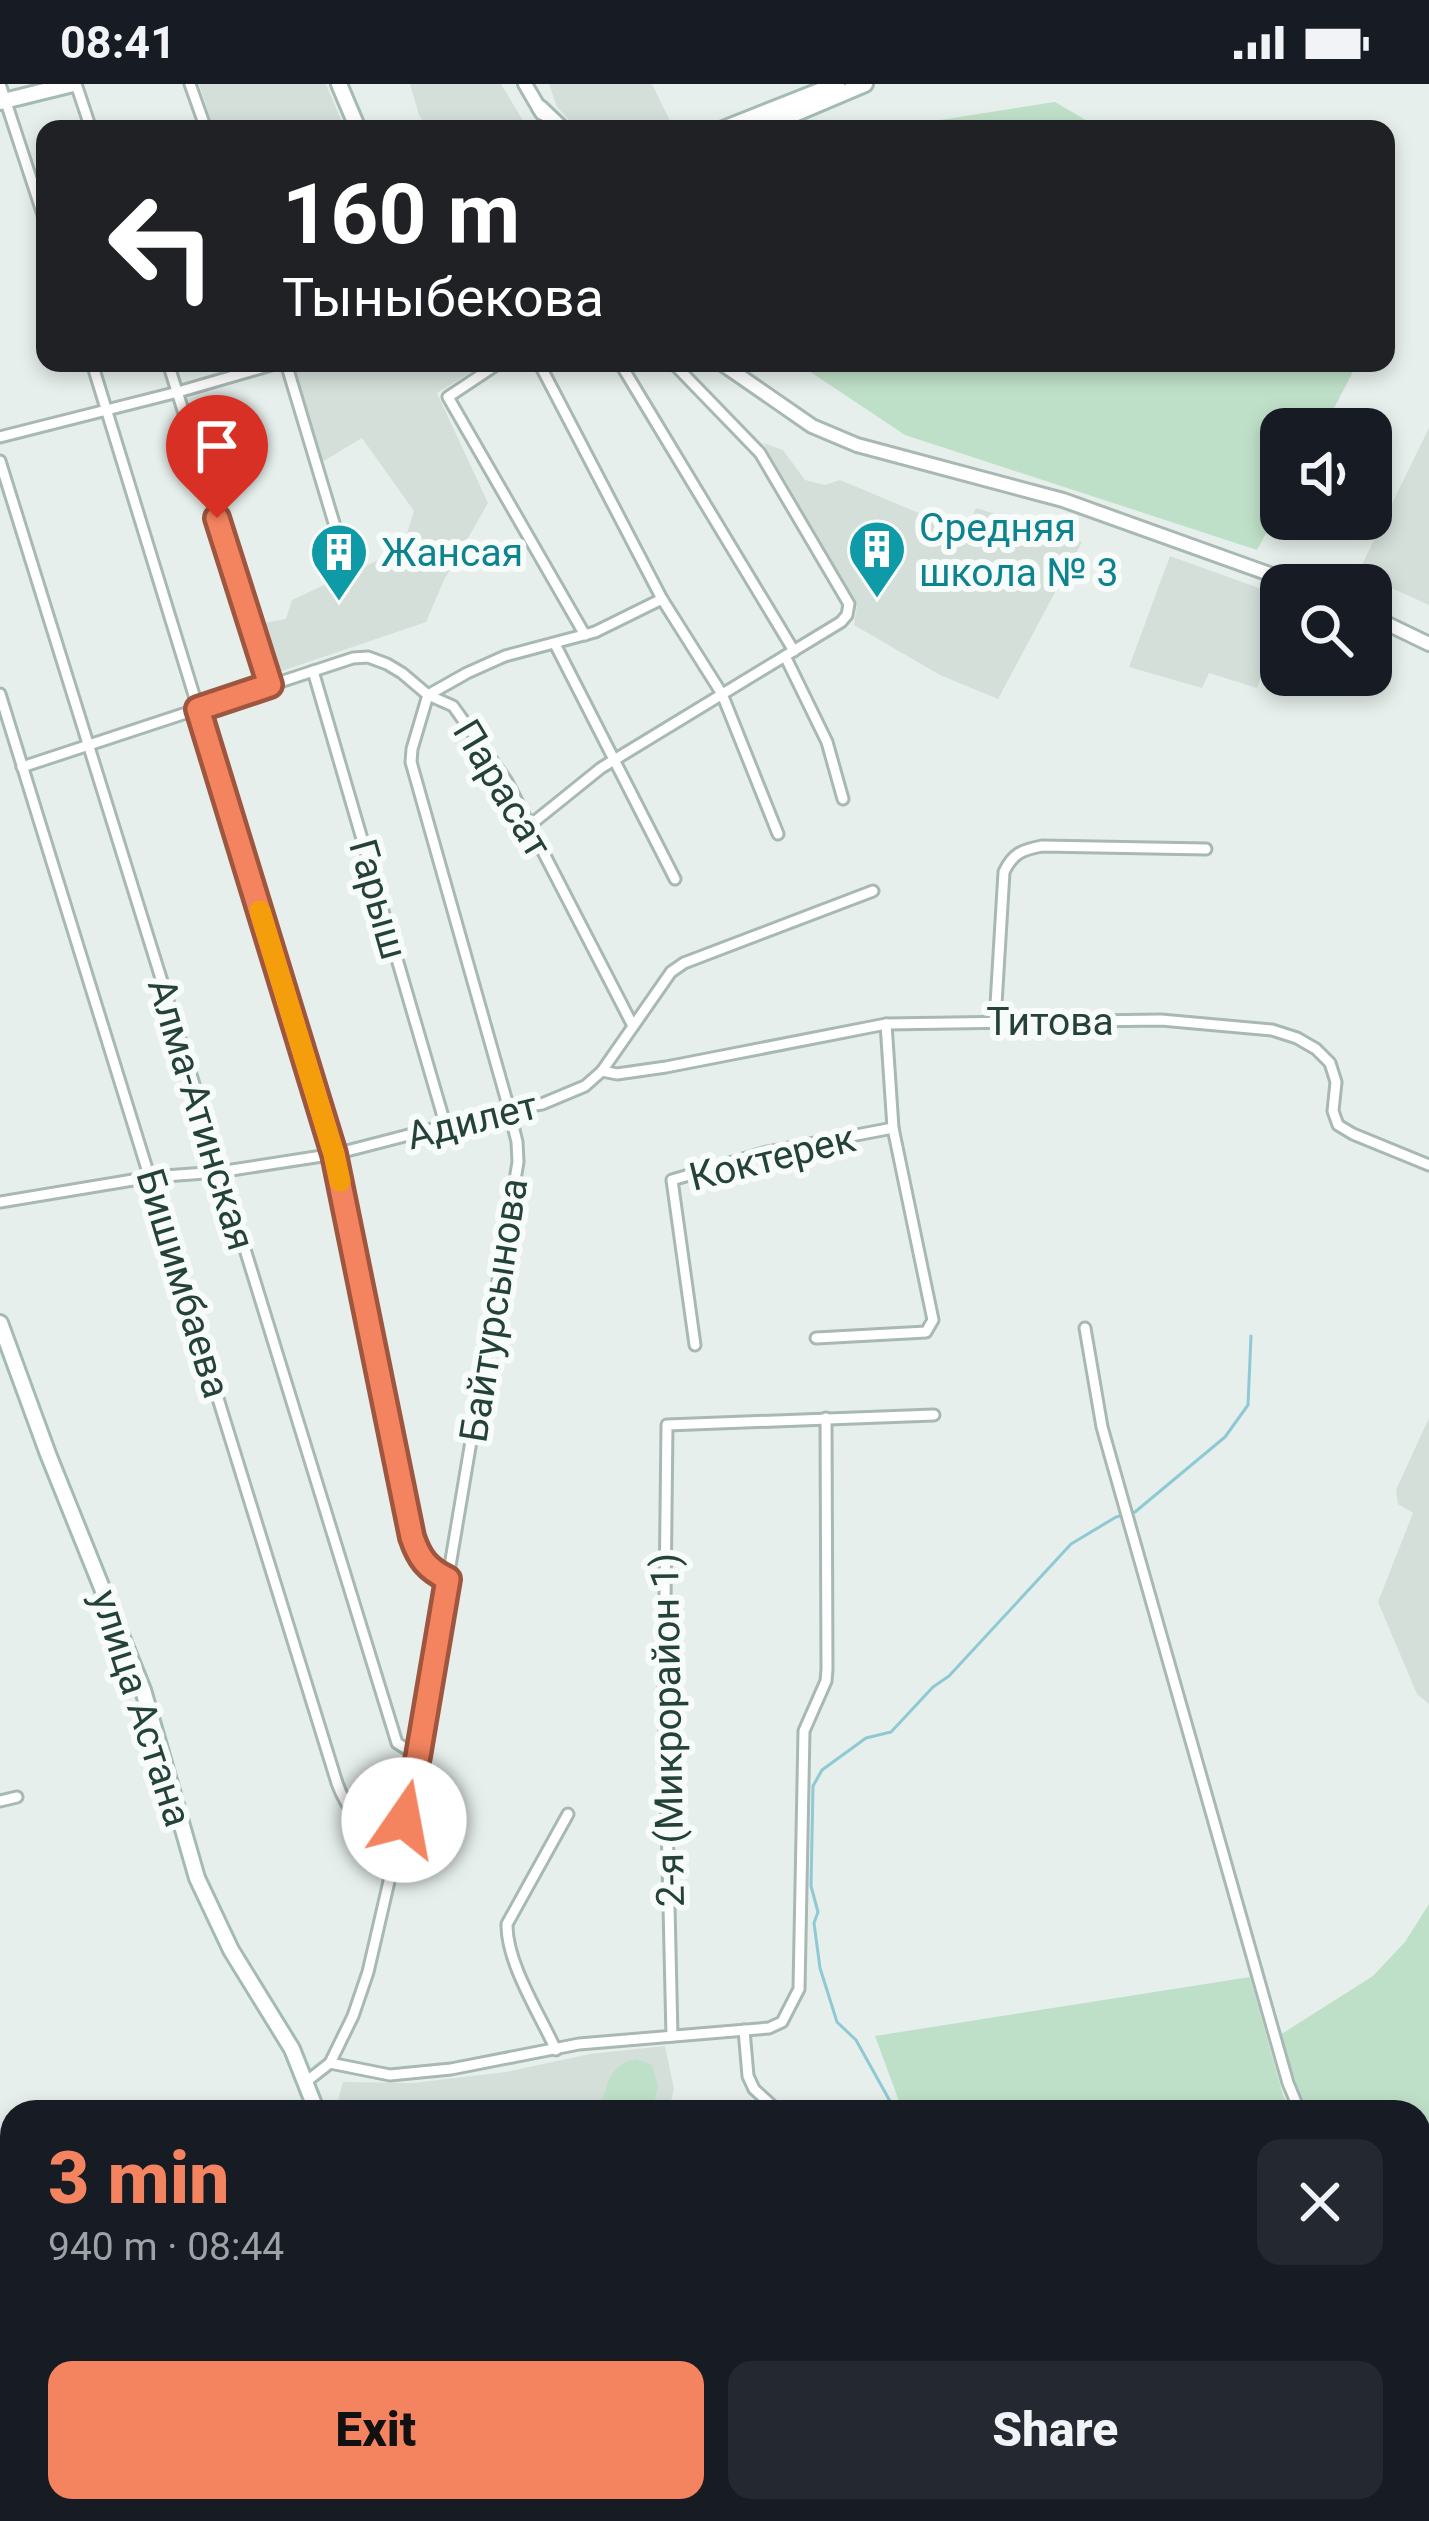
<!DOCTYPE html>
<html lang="en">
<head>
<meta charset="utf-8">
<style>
  body { margin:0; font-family:Roboto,sans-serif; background:#242831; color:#f1f3f6; height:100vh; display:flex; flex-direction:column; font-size:45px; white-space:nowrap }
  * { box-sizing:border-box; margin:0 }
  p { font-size:39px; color:#9ea1a6 }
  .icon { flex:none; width:66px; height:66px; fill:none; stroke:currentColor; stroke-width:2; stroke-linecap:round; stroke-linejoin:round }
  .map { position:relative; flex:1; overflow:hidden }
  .details { position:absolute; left:0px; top:2016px; width:1431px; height:423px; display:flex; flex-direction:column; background:#171b24; border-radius:36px 36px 0 0; box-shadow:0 6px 18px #0003 }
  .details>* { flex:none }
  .banner { position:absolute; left:36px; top:36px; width:1359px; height:252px; border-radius:24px; box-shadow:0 6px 18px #0003; background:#202124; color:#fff; overflow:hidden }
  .fabs { position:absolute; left:1260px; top:324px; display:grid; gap:24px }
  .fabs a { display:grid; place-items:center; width:132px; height:132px; border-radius:24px; background:#171b24; box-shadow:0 6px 18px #0003; font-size:60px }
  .pin { position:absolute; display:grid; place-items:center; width:102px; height:102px; color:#fff; margin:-123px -51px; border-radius:50% 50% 50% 0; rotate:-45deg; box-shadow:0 0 12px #0007 }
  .pin .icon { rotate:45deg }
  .me { position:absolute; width:132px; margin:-66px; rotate:12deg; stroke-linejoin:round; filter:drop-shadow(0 0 9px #0008) }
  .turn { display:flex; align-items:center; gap:42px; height:252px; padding:0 48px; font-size:54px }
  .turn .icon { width:156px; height:156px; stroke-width:2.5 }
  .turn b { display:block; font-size:84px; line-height:102px }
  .round { display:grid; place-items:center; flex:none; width:126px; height:126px; border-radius:24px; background:#242831 }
  .overview { display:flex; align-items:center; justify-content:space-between; height:204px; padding:0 48px }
  h1 { font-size:72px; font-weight:800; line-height:90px; color:#f4845f }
  .action { display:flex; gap:24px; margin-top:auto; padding:24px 48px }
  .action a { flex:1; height:138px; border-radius:24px; background:#f4845f; color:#111; font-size:48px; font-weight:800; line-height:138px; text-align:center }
  .action a+a { background:#242831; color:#f1f3f6 }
  .status { display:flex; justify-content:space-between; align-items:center; height:84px; padding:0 60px; background:#171b24; direction:ltr }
  .status svg { height:33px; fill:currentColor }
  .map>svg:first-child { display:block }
  .built { fill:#d4dfda }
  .green { fill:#bfe0c8 }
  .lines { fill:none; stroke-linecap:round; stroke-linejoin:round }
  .stream { stroke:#8ec9d4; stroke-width:3 }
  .minor-casing { stroke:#a8b8b2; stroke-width:15 }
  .tertiary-casing { stroke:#a8b8b2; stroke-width:18 }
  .secondary-casing { stroke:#a4bbb3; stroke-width:20 }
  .minor { stroke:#fff; stroke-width:9 }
  .tertiary { stroke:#fff; stroke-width:12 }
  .secondary { stroke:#fff; stroke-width:14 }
  .route-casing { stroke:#9f563e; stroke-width:30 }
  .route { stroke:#f4845f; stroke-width:21 }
  .slow { stroke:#f59e0b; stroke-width:21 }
  .labels { text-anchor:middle; stroke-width:12; stroke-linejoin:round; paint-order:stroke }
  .culture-label { font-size:39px; fill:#0d838f; stroke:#f7fbf9; text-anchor:start }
  .street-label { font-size:39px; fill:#24423a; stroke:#f7fbf9 }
</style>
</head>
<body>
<div class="status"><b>08:41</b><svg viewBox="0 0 49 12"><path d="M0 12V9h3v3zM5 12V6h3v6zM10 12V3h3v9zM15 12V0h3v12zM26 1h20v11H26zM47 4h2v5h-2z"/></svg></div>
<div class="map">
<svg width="1429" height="2437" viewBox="0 0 1429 2437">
  <rect width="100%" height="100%" fill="#e6efeb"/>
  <g class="built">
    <polygon points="199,0 326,0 345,45 214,45"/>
    <polygon points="410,0 501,0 528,45 422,45 426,41 419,31"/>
    <polygon points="549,0 652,0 671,39 658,45 587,45 569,36 557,23"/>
    <polygon points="292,279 477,279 479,283 437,309 488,419 444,496 426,538 276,589 258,540 286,535 292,516 402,465 414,427 362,354 322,378"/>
    <polygon points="1429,344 1429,521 1358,489"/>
    <polygon points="763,359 783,366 805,396 825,401 840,396 964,448 976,424 1082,458 998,615 940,591 854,541 857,521"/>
    <polygon points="1170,472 1281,512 1281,535 1257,604 1209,589 1202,604 1129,583"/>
    <polygon points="1429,1334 1429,1620 1417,1610 1378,1518 1413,1429 1398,1420 1396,1406"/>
    <polygon points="665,1962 674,2005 668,2028 335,2028 343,1998 413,1999 506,1988 590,1970"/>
  </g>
  <g class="green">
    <polygon points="1055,18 1101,45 882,45 883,45"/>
    <polygon points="797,279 1352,279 1356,282 1323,345 1281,345 1281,422 1257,466 905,351"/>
    <polygon points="1429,1820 1429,2169 1419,2177 1419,2028 1308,2028 1302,2018 1280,1951 1373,1892 1405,1858"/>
    <polygon points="1250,1893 1283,2011 1291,2028 903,2028 875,1952"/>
    <path d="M636,1975L652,1981L658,2002L652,2028H600C606,2004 608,1980 636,1975Z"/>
  </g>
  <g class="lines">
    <g class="stream">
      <polyline points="896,2028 856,1956 837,1938 820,1884 814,1839 818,1828 811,1802 813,1702 822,1686 866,1654 891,1648 933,1603 949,1592 1071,1460 1116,1433 1135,1428 1225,1353 1248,1321 1251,1252"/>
      <polyline points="1109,2427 1112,2437"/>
      <polyline points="156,2437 158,2427"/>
    </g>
    <defs>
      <g id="minor">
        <polyline points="0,0 45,137"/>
        <polyline points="76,0 91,45"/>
        <polyline points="190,0 206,45"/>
        <path d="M92,279L335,1070L412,1453C420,1474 427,1485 448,1495"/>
        <polyline points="168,279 270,601"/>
        <polyline points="286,279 346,479"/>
        <polyline points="499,279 448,313 585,551"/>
        <polyline points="539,279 662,515 722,610 778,750"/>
        <polyline points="620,279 794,567"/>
        <polyline points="0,353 178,308 278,279"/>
        <path d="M0,377C136,803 264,1232 397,1659L418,1672"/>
        <polyline points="555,560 675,795"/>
        <polyline points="785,572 827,658 843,715"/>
        <polyline points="313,587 446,1043"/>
        <path d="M0,610L337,1699C349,1733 370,1746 397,1769"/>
        <polyline points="428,611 467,589 505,572 595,548 662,515"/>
        <polyline points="22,683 353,574 368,573 387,580 402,589 428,611 453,622 506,696 633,942"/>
        <polyline points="529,742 601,684 841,538 847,531 849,520 760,369 673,279"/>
        <path d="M995,937L1004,788C1013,769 1022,766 1042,762L1206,765"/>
        <polyline points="602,987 617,990 666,983 886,940 1161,936 1272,946 1297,954 1316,965 1330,979 1336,998 1333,1027 1338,1041 1353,1050 1429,1081"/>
        <polyline points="0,1118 151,1093 219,1088 335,1070 509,1025 542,1020 585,1002 602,987 671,888 684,879 873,807"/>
        <polyline points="1085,1244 1102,1343 1288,1999 1300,2028"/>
        <polyline points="816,1254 926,1248 933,1236 893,1044 886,940"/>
        <polyline points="695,1261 672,1096 767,1068 893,1044"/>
        <polyline points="0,1717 17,1713"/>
        <polyline points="744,1946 748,1992 754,2005 779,2028"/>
        <polyline points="672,1952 664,1605 667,1341 934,1331"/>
        <path d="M556,1966C540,1931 506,1878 507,1840L568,1730"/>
        <polyline points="330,1979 390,1991 451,1985 579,1960 769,1944 782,1938 799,1905 804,1647 826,1597 827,1585 826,1334"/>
        <polyline points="307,1997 330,1979 353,1932 368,1888 418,1672 518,1078 517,1058 509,1025 411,678 412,665 428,611"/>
        <polyline points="0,2210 12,2225"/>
        <polyline points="1419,2218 1429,2233"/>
        <polyline points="556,2427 558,2437"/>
        <polyline points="173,2437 174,2427"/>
        <polyline points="745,2437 791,2427"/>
      </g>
      <g id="tertiary">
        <polyline points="525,0 542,29"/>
        <polyline points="721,279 812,342 857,361 1063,416 1300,501"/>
        <polyline points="1371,532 1429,560"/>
      </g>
      <g id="secondary">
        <polyline points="339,0 358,45"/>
        <polyline points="0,18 73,0"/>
        <polyline points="540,24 562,45"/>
        <polyline points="723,45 837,0"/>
        <polyline points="759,45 865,0"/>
        <polyline points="0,1239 48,1370 143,1606 197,1794 231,1866 292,1965 317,2028"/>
        <polyline points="1419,2339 1429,2331"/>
        <polyline points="377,2427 379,2437"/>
        <polyline points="1297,2437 1309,2427"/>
      </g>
    </defs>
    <use href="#minor" class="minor-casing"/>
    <use href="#tertiary" class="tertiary-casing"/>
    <use href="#secondary" class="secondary-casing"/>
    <use href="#minor" class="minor"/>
    <use href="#tertiary" class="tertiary"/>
    <use href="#secondary" class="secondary"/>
  </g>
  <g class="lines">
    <defs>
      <path id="route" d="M217,434L270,601L198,625L334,1070L412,1453C419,1474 427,1485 448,1495L418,1672L404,1736"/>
    </defs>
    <use href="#route" class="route-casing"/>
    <use href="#route" class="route"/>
    <polyline class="slow" points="260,827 334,1070 340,1097"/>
  </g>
  <defs>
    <symbol id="building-pin" viewBox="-11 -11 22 30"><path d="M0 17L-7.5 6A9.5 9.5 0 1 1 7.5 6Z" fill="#0f9aa8" stroke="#f7fbf9"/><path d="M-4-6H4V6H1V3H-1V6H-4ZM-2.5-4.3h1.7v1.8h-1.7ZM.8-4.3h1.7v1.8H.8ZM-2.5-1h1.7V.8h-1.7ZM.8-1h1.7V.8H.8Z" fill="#fff"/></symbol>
  </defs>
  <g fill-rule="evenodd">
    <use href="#building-pin" x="844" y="432" width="66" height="90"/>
    <use href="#building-pin" x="306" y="435" width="66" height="90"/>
  </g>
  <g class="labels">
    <g class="culture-label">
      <text x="919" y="457">Средняя<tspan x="919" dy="45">школа № 3</tspan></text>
      <text x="381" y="482">Жансая</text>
    </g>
    <g class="street-label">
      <text transform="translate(503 704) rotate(59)" y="14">Парасат</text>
      <text transform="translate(379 815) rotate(74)" y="14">Гарыш</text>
      <text x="1050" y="951">Титова</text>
      <text transform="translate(202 1030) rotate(73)" y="14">Алма-Атинская</text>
      <text transform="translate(472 1036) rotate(-14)" y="14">Адилет</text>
      <text transform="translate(772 1073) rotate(-14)" y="14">Коктерек</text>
      <text transform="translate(184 1199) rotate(73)" y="14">Бишимбаева</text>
      <text transform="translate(493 1226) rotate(-81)" y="14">Байтурсынова</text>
      <text transform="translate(142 1624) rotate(72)" y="14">улица Астана</text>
      <text transform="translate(667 1646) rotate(-91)" y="14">2-я (Микрорайон 1)</text>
    </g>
  </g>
</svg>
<div class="fabs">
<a><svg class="icon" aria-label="sound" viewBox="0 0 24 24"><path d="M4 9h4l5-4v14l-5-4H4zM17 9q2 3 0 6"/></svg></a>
<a><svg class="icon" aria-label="search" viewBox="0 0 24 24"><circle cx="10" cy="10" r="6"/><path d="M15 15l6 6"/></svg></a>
</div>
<div class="pin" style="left:217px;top:434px;background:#d93025"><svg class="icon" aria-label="arrive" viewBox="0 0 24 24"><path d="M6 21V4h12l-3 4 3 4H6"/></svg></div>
<svg class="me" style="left:404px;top:1736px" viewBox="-20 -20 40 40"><circle r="19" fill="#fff"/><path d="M0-13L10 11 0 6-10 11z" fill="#f4845f"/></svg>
<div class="banner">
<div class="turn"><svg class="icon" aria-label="left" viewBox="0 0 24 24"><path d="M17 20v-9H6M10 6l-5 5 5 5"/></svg><div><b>160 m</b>Тыныбекова</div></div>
</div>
<section class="details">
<div class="overview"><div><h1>3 min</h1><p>940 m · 08:44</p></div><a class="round"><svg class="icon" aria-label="close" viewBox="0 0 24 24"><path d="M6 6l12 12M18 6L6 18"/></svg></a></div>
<div class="action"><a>Exit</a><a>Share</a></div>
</section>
</div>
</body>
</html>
